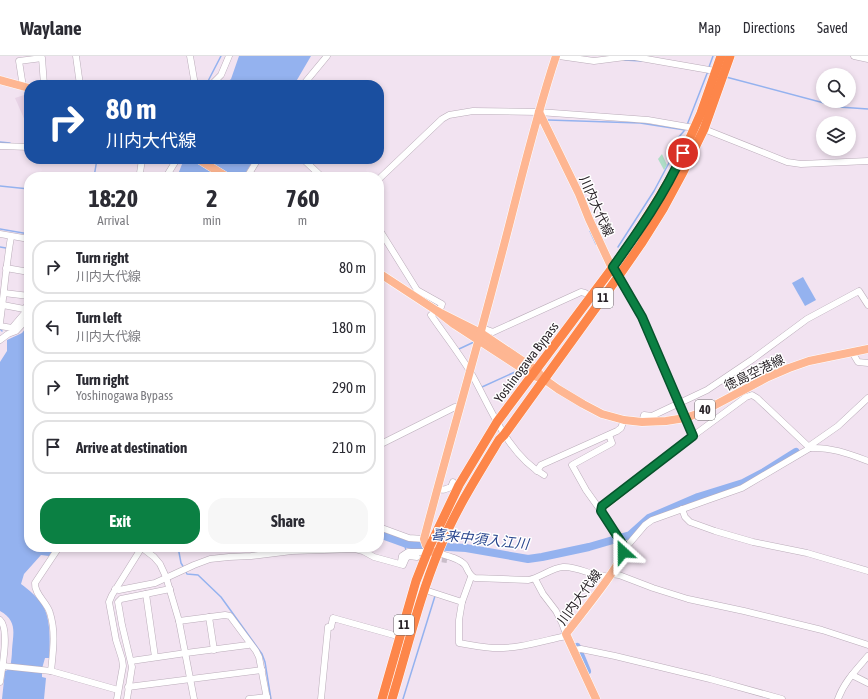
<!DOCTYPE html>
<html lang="en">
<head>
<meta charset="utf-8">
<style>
  body { margin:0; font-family:"Asap Condensed","Noto Sans JP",sans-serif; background:#f7f7f7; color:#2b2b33; height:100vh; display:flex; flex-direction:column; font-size:15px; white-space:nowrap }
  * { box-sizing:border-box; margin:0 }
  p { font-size:13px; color:#7c7c81 }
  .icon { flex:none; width:22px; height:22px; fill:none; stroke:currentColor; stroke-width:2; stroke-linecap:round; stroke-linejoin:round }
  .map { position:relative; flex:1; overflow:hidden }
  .side { position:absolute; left:24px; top:116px; width:360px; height:380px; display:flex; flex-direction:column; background:#fff; border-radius:16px; box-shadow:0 2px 6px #0003 }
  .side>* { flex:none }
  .hud { position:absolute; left:24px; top:24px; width:360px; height:84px; border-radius:16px; box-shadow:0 2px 6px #0003; background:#1a4fa0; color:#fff; overflow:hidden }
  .fabs { position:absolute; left:816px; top:12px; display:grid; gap:8px }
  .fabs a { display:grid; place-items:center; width:40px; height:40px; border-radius:50%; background:#fff; box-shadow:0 2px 6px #0003; font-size:20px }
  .pin { position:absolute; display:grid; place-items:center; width:34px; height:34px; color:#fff; margin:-17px; border:2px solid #fff; border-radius:50%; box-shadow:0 1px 4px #0007 }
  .me { position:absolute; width:44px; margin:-22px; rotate:336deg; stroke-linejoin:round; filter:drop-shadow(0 0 3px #0008) }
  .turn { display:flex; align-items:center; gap:14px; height:84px; padding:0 16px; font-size:18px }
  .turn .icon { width:52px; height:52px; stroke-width:2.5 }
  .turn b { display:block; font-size:28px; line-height:34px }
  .eta { display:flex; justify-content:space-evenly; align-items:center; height:68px; text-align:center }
  .eta b { font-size:24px; font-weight:700; line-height:28px }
  .cta { display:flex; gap:8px; margin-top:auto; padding:8px 16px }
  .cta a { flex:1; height:46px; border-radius:16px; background:#0b8043; color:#fff; font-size:16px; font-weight:700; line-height:46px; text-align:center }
  .cta a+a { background:#f7f7f7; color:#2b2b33 }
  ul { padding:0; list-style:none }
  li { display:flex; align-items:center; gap:12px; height:54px; margin:0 8px 6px; padding:0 8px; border:2px solid #e1e1e2; border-radius:16px }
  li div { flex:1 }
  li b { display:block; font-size:15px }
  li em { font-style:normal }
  header { display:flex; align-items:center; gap:24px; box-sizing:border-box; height:56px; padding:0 20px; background:#fff; border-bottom:1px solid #e1e1e2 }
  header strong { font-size:19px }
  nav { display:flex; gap:22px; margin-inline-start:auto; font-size:14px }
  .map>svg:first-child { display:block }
  .built { fill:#e8d3e6 }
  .green { fill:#aeddc6 }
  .water { fill:#94b2ef }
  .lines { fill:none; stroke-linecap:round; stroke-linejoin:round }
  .stream { stroke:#94b2ef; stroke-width:1.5 }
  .river { stroke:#94b2ef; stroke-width:8 }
  .minor-tunnel { stroke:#cabdc9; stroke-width:6; stroke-dasharray:6 3; stroke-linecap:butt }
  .minor-casing { stroke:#baacb9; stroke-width:7 }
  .major-casing { stroke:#fff; stroke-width:9 }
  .highway-casing { stroke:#fff; stroke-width:10 }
  .minor { stroke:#fff; stroke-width:6 }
  .major { stroke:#feb692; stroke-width:8 }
  .highway { stroke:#fd864a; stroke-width:9 }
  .route-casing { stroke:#07532c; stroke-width:10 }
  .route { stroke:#0b8043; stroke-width:7 }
  .labels { text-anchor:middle; stroke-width:3; stroke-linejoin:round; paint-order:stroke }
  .shield { fill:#fff; stroke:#6a6669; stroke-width:1 }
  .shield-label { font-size:12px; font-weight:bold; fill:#2a2429 }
  .street-label { font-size:13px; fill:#2a2429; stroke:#fff }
  .water-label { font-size:14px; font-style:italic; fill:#29468e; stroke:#fff }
</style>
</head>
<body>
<header>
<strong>Waylane</strong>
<nav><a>Map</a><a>Directions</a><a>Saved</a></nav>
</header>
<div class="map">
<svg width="868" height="643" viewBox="0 0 868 643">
  <rect width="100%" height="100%" fill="#f2e3f1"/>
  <polygon class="built" points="24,39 29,51 29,74 15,42"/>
  <polygon class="green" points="662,98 667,109 664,114 658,103"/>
  <g class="water">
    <polygon points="239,0 311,0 294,29 223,29 231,23"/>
    <polygon points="184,103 254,103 243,121 177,121"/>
    <polygon points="803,221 816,244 805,250 792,227"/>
    <path d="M29,268V491H55L49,500L41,499L24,518L21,528C29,534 38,541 43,550C51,563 50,588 49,602H45L41,616L42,617V621L46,622L44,643H2L5,615L10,613C11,606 12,600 12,594C13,578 18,565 0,555V306L7,295V284L22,277Z"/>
  </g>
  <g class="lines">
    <g class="stream">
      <polyline points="624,4 642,5"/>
      <polyline points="709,11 713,0"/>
      <polyline points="726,21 839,51 868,53"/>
      <polyline points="206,29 221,0"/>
      <polyline points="548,64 640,67 685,74 685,73"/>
      <polyline points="687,69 708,15"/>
      <polyline points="0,86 10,87"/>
      <polyline points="94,121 97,103"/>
      <polyline points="0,130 29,133"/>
      <polyline points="0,173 29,178"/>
      <polyline points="590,175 596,188"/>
      <polyline points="0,191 6,192"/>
      <polyline points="618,191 654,135 679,88 680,85 678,82 684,75"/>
      <polyline points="632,251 636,259"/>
      <polyline points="0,273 2,275"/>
      <polyline points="459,293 474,286"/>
      <polyline points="482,331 515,316"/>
      <polyline points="404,487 406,494"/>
      <polyline points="178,491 181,507 184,512"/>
      <polyline points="186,516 187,518 198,519 221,541 262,598 265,606 271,643"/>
      <polyline points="403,643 435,540"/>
    </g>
    <g class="river">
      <polyline points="379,478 404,487 412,489 466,492 528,503 542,501 589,491 630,479 649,462 698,441 743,427 764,416 796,396"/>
      <polyline points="577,591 587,615"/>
    </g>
    <polyline class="minor-tunnel" points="433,502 447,504"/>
    <defs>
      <g id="minor">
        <polyline points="76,0 80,29"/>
        <polyline points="190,0 195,29"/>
        <polyline points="559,0 594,5 625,1 635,1 715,15"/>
        <polyline points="854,0 868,3"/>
        <polyline points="211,29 221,19 229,0"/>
        <polyline points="303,29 327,0"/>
        <polyline points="23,31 19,5 42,2 44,29"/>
        <polyline points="704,73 787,106 801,108 868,105"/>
        <polyline points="0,90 29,91"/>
        <polyline points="162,103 176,105"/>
        <polyline points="303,103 322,121"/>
        <polyline points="140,117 142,103"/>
        <polyline points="166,121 177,103"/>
        <polyline points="247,121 258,103"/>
        <polyline points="379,123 442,63 449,59 473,55 539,56 648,64 694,72"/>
        <path d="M379,173L417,234L442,248L441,251L431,259C444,278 459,297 471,317C491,352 507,398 544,419"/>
        <polyline points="0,178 29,183"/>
        <polyline points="6,212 29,216"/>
        <polyline points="4,237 29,240"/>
        <polyline points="3,249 24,253 28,249 29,240"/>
        <path d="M0,267C4,238 6,209 11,181"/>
        <polyline points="0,270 12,272 29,252"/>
        <polyline points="482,272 493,276 581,236 585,237 591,241"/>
        <polyline points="0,284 8,278 16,275 29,261"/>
        <polyline points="852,296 858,306 868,307"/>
        <polyline points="642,366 644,359 652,360 707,334 753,303 807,263 859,235 868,249"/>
        <path d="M693,380L746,341L752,339L757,342L810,392C831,391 849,398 868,405"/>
        <polyline points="379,389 455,351 459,351"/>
        <polyline points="808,391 838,370 868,342"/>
        <polyline points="537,415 541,409 617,375 621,372 624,364"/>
        <path d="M438,433C443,435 446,433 451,431L453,426"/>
        <polyline points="682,453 685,461 690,466 715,475 753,486 807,497 868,515"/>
        <polyline points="601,455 586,434 572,409 612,387 609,379"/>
        <polyline points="379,471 409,482 424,483"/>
        <polyline points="141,491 154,501 160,508 166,521 179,565 194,643"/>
        <polyline points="624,491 628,489 645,469 652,464 705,445 742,432 810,392"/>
        <path d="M438,497C447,500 459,502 465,509C468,514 469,520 475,522L528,524C540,522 551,512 563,511C579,510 594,522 609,520"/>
        <polyline points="401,505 402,500 408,496 430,496"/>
        <polyline points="611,518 619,519 653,532 688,543 744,555 822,574 868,589"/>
        <polyline points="535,523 543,538 556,555 562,567 566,578"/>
        <polyline points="115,533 119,534 155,527 194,509 210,503 229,501 251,500 292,495 355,493 363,495 374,501 403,509 406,502 409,500 417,501"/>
        <polyline points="425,534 462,546 471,521"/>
        <polyline points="146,538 155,601"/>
        <path d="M462,546L459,564V587C470,589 482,591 493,592C518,593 542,585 566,580"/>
        <polyline points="209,561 214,594"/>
        <path d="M0,564C10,573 2,613 0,626"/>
        <polyline points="179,565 225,559 230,560 256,595 259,601 267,643"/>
        <polyline points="574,594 581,593 615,600 710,623 782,643"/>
        <polyline points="131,605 186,597 248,589 250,588"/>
        <polyline points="3,610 51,615 118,634"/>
        <path d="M51,615C53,595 56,577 50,557C47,546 34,538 35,527L59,491"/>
        <polyline points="852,619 868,627"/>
        <polyline points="128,631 262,614"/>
        <polyline points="117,643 123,610 122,603 116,584 109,546 112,539 142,491"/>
        <polyline points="127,643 132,611 122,569 118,546 121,543 170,533"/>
        <polyline points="249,643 267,641"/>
        <polyline points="321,643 328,571 331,571 333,562 401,581"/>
        <path d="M838,643C844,626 856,614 868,600"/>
      </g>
      <g id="major">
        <polyline points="0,24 29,32"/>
        <path d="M539,56L579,138L589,163L610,208L642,261L693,380L601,452V455C604,460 623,488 624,492C625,506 576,564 566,578L596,643"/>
        <polyline points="198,103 227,121"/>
        <polyline points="379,217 437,255 455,269 532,319 537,321"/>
        <polyline points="437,255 481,277 536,314 544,323 558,333 583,348 602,358 624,364 642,366 666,365 685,362 700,357 768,321 789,312 809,305 868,293"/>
        <path d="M433,496L426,489L424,483C447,395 473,307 496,219C516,146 532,72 556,0"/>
      </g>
      <g id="highway">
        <polyline points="382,643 416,525 429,492 459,429 497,366 613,211 634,181 655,148 677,111 701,57 721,0"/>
        <path d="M392,643C407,594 419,542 439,494C455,455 477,420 499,384L504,379L618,221L641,188L663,153L683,116L704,73L730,0"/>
      </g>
    </defs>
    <use href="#minor" class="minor-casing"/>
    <use href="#major" class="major-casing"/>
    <use href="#highway" class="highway-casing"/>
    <use href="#minor" class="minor"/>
    <use href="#major" class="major"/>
    <use href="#highway" class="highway"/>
  </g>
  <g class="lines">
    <defs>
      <path id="route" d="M623,496V489L601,455L602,450L693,380L642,261L613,211C638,176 665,138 683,97"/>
    </defs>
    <use href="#route" class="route-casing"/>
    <use href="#route" class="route"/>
  </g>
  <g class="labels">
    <g class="shield">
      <rect x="593" y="232" width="20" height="20" rx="3"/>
      <rect x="695" y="344" width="20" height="20" rx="3"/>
      <rect x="394" y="559" width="20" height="20" rx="3"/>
    </g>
    <g class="shield-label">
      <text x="603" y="246">11</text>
      <text x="705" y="358">40</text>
      <text x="404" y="573">11</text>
    </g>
    <g class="street-label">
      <text transform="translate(597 150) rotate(66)" y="5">川内大代線</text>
      <text transform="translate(526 306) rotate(-53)" y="5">Yoshinogawa Bypass</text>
      <text transform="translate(754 316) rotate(-26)" y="5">徳島空港線</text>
      <text transform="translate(579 541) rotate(-54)" y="5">川内大代線</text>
    </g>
    <g class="water-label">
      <text transform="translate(480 483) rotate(6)" y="5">喜来中須入江川</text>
    </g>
  </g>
</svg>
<div class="fabs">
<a><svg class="icon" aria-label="search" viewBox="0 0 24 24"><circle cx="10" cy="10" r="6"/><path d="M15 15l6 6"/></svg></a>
<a><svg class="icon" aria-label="layers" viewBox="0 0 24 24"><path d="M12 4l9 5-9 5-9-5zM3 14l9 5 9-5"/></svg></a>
</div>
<div class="pin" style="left:683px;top:97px;background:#d93025"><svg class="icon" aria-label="arrive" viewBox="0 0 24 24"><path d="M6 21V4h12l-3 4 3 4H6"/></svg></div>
<svg class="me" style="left:623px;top:496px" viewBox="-20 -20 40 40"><path d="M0-17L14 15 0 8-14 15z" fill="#0b8043" stroke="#fff" stroke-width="4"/></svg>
<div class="hud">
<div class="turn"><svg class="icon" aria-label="right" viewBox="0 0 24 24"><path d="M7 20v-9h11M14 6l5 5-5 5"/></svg><div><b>80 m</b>川内大代線</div></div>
</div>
<section class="side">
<div class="eta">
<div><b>18:20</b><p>Arrival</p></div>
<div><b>2</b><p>min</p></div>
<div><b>760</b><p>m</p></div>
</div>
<ul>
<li><svg class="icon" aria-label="right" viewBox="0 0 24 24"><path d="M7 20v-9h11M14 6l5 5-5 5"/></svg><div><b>Turn right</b><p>川内大代線</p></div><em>80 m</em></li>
<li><svg class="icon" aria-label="left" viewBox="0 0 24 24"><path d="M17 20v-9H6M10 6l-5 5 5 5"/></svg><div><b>Turn left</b><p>川内大代線</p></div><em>180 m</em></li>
<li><svg class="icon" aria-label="right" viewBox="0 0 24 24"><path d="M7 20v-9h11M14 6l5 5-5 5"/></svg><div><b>Turn right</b><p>Yoshinogawa Bypass</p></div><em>290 m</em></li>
<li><svg class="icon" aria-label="arrive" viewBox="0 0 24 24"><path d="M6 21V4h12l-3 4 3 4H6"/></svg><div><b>Arrive at destination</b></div><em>210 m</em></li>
</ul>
<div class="cta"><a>Exit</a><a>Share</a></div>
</section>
</div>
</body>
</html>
